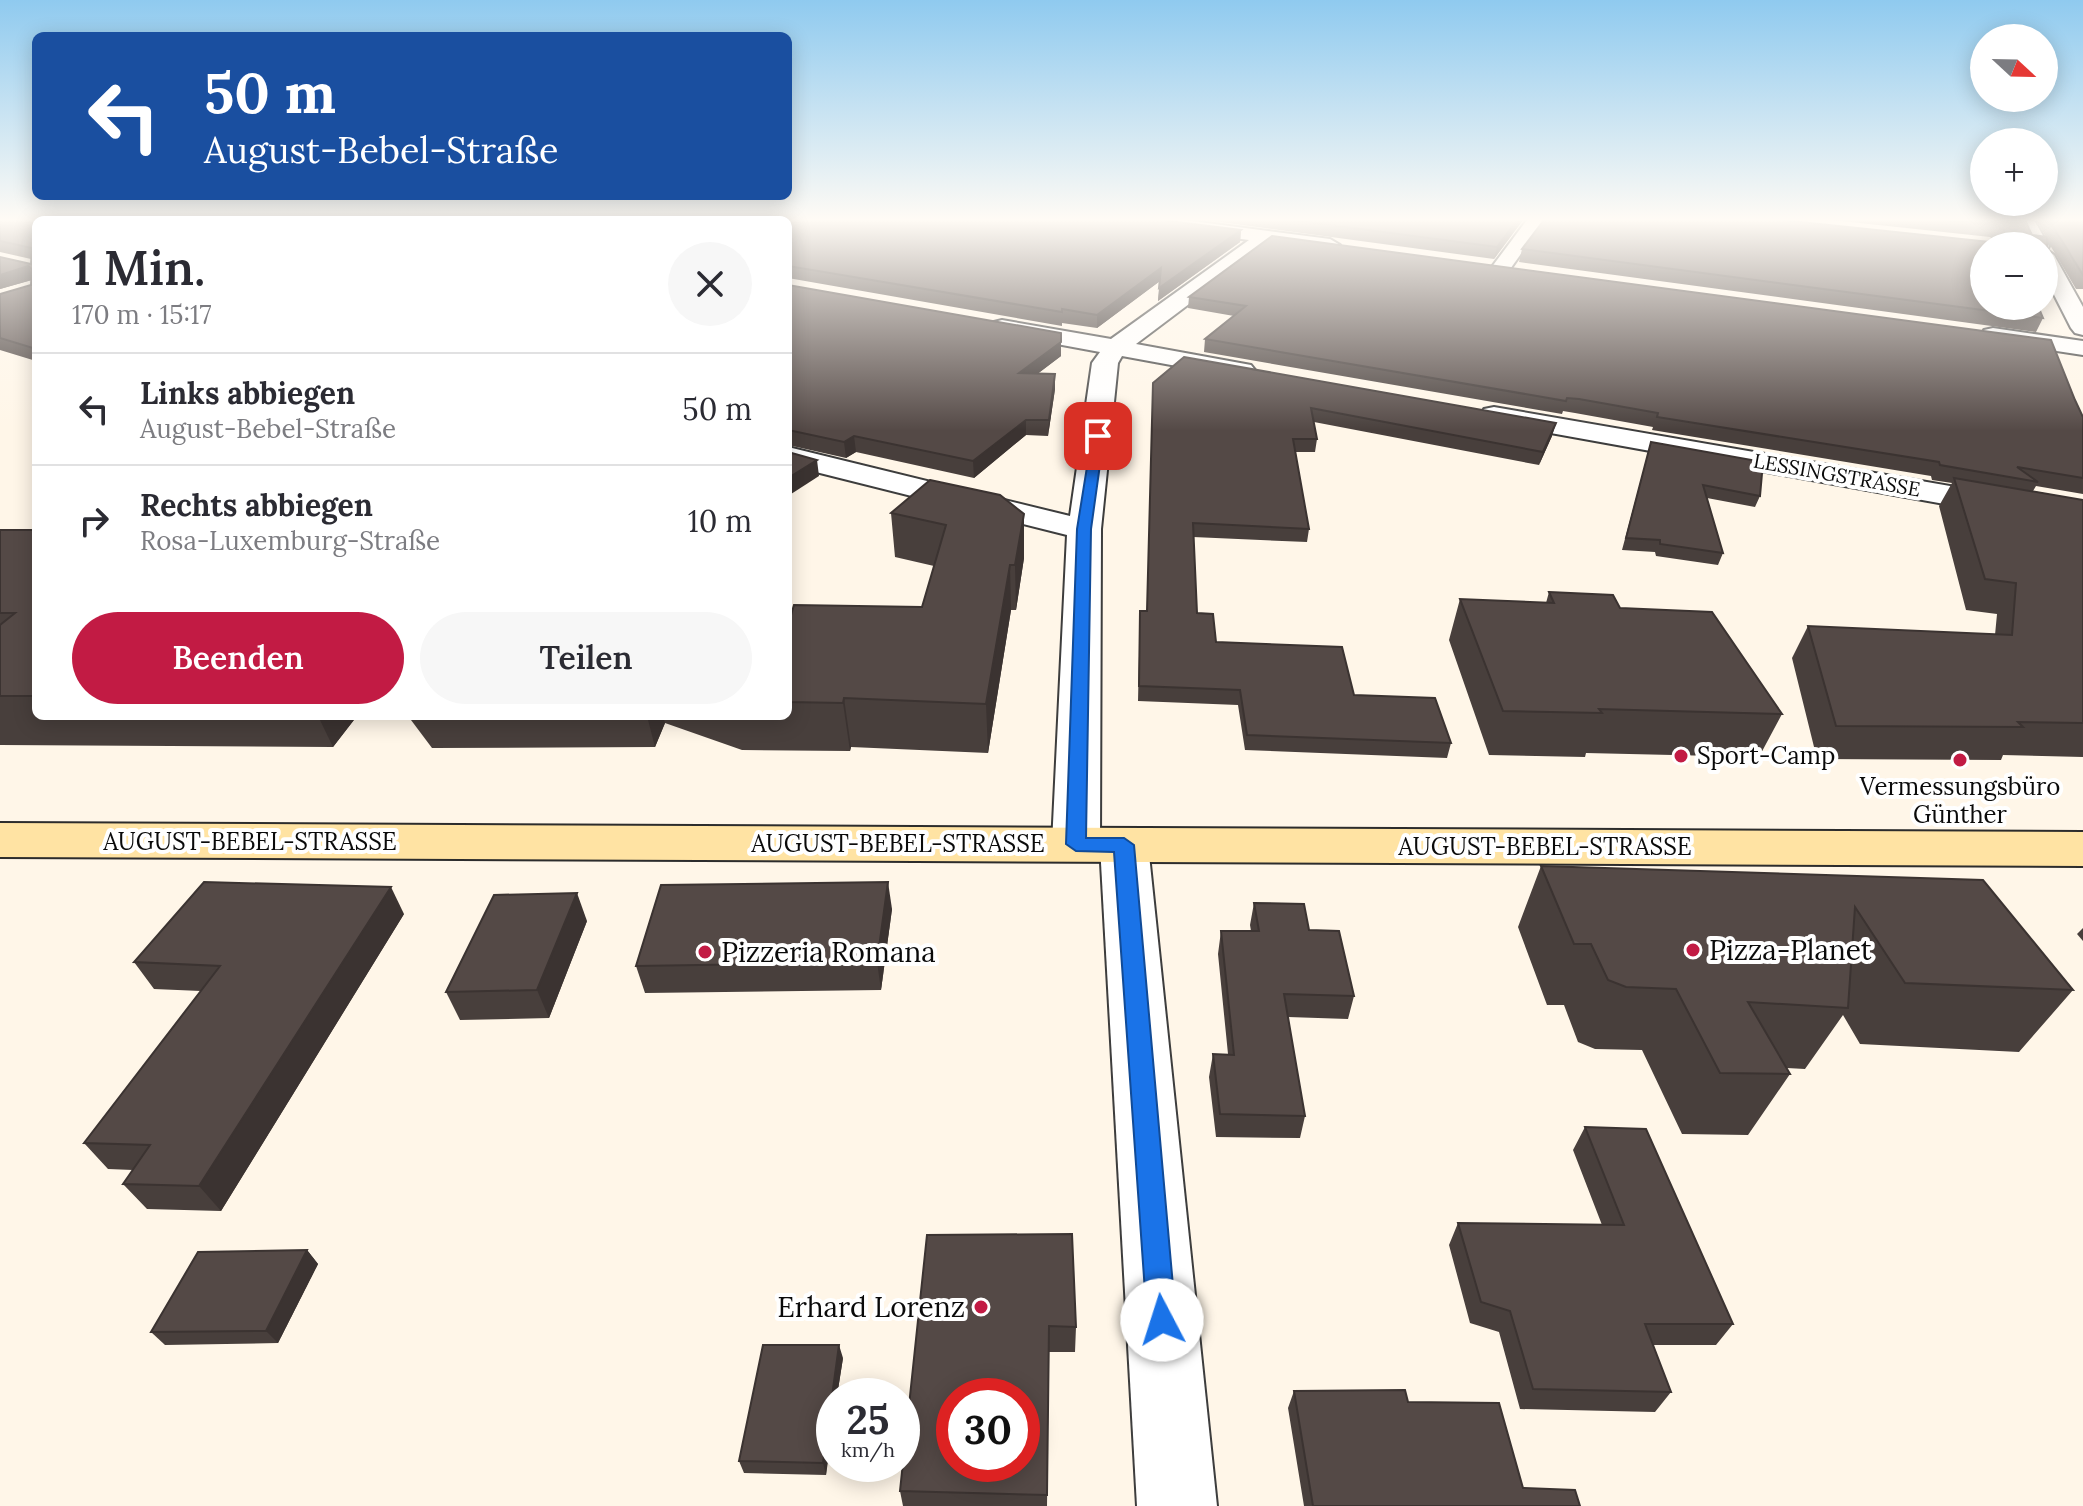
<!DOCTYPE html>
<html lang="de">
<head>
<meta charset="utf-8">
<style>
  body { margin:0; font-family:Lora,serif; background:#f7f7f7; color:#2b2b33; height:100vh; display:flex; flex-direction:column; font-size:30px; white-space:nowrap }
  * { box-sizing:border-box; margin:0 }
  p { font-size:26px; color:#7c7c81 }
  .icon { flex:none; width:44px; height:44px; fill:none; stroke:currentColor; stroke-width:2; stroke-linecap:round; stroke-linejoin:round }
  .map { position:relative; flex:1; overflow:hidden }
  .side { position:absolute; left:32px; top:216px; width:760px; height:504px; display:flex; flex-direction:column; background:#fff; border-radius:12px; box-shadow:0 4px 20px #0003 }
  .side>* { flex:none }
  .banner { position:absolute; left:32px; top:32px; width:760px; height:168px; border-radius:12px; box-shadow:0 4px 20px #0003; background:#1a4fa0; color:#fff; overflow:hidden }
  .needle { width:52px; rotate:112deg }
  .controls { position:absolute; left:1970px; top:24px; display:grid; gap:16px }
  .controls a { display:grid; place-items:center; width:88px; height:88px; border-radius:50%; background:#fff; box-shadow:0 4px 20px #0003; font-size:40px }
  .speed { position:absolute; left:816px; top:1378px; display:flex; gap:16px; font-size:40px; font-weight:700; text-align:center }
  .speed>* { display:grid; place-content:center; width:104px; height:104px; border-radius:50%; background:#fff; box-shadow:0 4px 20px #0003; line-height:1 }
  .speed small { font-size:20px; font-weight:400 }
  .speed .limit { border:12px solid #d22; background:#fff; color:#111 }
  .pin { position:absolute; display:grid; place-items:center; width:68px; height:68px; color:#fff; margin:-34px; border-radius:16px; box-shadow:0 4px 12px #0006 }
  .me { position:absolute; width:88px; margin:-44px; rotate:355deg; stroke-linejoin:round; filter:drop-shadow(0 0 6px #0008) }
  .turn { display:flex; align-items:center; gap:28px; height:168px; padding:0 40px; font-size:36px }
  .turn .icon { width:104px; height:104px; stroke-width:2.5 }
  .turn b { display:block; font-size:56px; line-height:68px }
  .round { display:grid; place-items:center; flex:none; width:84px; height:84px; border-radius:42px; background:#f7f7f7 }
  .summary { display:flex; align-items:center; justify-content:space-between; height:136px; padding:0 40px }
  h1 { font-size:48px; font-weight:600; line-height:60px }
  .primary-button { display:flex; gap:16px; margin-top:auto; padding:16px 40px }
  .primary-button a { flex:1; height:92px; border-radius:48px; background:#c21b44; color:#fff; font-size:32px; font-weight:600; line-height:92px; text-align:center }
  .primary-button a+a { background:#f7f7f7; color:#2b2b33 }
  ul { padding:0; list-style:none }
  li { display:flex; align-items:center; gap:24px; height:112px; padding:0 40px; border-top:2px solid #e1e1e2 }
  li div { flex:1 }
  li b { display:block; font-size:30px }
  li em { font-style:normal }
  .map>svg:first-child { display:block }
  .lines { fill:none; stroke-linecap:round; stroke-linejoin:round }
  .minor-casing { stroke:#3d3d3d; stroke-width:4 }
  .secondary-casing { stroke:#2c2c2c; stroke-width:4 }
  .minor { fill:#fff; fill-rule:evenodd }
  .secondary { fill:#ffe3a3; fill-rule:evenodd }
  .wall { fill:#483f3c }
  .shaded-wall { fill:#3b3331 }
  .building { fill:#544946; stroke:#3b3331; stroke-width:2; fill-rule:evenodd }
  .route { fill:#1a73e8; stroke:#114b97; stroke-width:2 }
  .poi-dot { fill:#c21b44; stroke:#fff; stroke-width:3 }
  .labels { text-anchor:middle; stroke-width:8; stroke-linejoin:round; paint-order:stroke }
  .far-street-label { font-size:20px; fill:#0a0a0a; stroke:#fff }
  .poi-label { font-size:24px; fill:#0a0a0a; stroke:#fff; text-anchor:start }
  .street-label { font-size:24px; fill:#0a0a0a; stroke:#fff }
  .near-poi-label { font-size:28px; fill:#0a0a0a; stroke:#fff; text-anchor:start }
</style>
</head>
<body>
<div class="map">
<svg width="2083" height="1506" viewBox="0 0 2083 1506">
  <rect width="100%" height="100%" fill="#fff6e8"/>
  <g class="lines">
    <defs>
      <g id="minor">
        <polygon points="1133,220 1184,220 1330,239 1340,245 1330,251 1270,243 1136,344 1251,365 1255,370 1251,375 1242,378 1122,356 1118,363 1101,529 1100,844 1093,856 1076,861 1059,856 1052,844 1067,535 788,465 788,447 1070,516 1092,363 1100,352 1002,334 994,332 990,327 994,322 1002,320 1111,339 1249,240 1142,226"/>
        <polygon points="1527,220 1545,220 1508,272 1494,272 1491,268"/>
        <polygon points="2016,220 2034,220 2049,246 2047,250 2054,255 2083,307 2083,335 2075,333 2071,328 2044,275 2044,246 2029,246"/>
        <polygon points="1993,328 2083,341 2083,355 1984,340 1981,335 1984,330"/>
        <polygon points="1494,407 2083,509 2083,529 1484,421 1480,415 1484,409"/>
        <polygon points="1124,828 1141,833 1148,845 1217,1506 1137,1506 1100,845 1107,833"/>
      </g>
      <polygon id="secondary" points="0,823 2083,832 2083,866 0,857"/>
    </defs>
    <use href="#minor" class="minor-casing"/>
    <use href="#secondary" class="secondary-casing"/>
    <use href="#minor" class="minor"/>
    <use href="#secondary" class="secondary"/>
  </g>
  <g class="wall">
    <polygon points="0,220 1161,220 1241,230 1240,242 1158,301 1160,281 1097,328 1062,323 1062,326 788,278 788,220 36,220 36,361 0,350 0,294 31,285 32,280 0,289 0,257 31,264 31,259 0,252"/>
    <polygon points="1205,220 1523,220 1494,259"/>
    <polygon points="1832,220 2025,220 2032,235 2046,237 2036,220 2083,220 2083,289 2076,289 2047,240 2048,262 2053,272 2046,285 2044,285 2044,246 1984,246 2043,318 2036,332 1519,262 1522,249 1990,242 1994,240 1990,237"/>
    <polygon points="788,285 1061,333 1061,356 1037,374 1055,374 1055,389 1048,436 1026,435 974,478 856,452 846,458 788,445"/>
    <polygon points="1189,297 2075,400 2083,417 2083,494 2036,486 2033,491 2083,500 2083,757 2003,755 2001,760 1817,759 1792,658 1808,626 1995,635 1997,614 1966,610 1939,506 1952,483 1932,480 1931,476 1652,430 1653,427 1575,413 1563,411 1562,414 1204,352 1205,339 1234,316 1188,308"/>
    <polygon points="1153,383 1552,436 1539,465 1314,422 1317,439 1315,452 1295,452 1309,529 1307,542 1193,537 1197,613 1216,642 1354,695 1451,743 1447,758 1245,750 1238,705 1138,701 1140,611 1147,611"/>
    <polygon points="1651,442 1760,496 1755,507 1707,498 1723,553 1718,565 1656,556 1655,552 1622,550"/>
    <polygon points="891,513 1024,514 1024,558 1016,610 1011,610 988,753 851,747 850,751 742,750 665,723 655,747 432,748 408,716 788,716 788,625 922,607 934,566 895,557"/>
    <polygon points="0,530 36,530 36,716 357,716 333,747 0,745"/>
    <polygon points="1549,592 1620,608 1782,714 1759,757 1586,753 1585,757 1489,755 1449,640 1460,599 1546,603"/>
    <polygon points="1541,866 1983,880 2073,990 2019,1052 1860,1044 1843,1015 1805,1069 1787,1068 1790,1074 1748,1135 1682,1134 1642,1050 1595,1049 1578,1042 1564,1005 1547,1005 1518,927"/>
    <polygon points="1254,903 1309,930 1354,996 1348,1019 1288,1017 1305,1116 1300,1138 1216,1137 1209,1077 1213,1054 1228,1054 1218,954 1221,931 1251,931 1250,925"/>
    <polygon points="892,909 881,990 645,993 636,966"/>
    <polygon points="404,914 221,1211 147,1209 123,1184 133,1170 108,1169 84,1143 201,991 154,989 134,962"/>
    <polygon points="587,921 549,1018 460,1020 446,992"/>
    <polygon points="2083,928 2083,941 2077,934"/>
    <polygon points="1585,1127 1733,1324 1716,1345 1653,1345 1671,1392 1655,1412 1520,1409 1499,1332 1470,1323 1449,1245 1458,1223 1602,1225 1573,1150"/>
    <polygon points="1072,1234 1076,1327 1075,1352 1049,1352 1047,1506 903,1506 900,1491"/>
    <polygon points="307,1250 318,1264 278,1343 165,1345 151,1332"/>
    <polygon points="843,1358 837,1396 834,1396 826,1475 744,1473 739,1461"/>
    <polygon points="1294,1391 1408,1402 1523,1488 1580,1506 1304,1506 1288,1408"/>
  </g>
  <g class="shaded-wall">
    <polygon points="1517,220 1523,220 1494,259 1497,247"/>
    <polygon points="1241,230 1240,242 1158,301 1159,288"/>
    <polygon points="28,266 35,279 0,289 0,275"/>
    <polygon points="1161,268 1160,281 1097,328 1097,315"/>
    <polygon points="1061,342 1061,356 1019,388 1019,373"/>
    <polygon points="1055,374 1055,389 1048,436 1049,420"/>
    <polygon points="1026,420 1026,435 974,478 973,461"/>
    <polygon points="1556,423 1552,436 1539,465 1543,452"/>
    <polygon points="854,436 856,452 846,458 844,442"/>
    <polygon points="817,460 819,476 788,496 788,478"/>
    <polygon points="1024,514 1024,558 1016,610 1015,565"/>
    <polygon points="1010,565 1011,610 988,753 986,704"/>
    <polygon points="844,698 851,747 850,751 843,703"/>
    <polygon points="318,716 357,716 333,747"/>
    <polygon points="647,716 663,716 665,723 655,747"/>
    <polygon points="888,882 892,909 881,990 877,962"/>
    <polygon points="391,887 404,914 221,1211 199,1186"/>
    <polygon points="577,893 587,921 549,1018 537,990"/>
    <polygon points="307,1250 318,1264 278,1343 266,1331"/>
    <polygon points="839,1345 843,1358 837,1396 834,1396 834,1420 826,1475 823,1463"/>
  </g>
  <g class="building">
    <polygon points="0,220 1161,220 1241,230 1159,288 1161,268 1097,315 1062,309 1062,312 788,266 788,220 36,220 36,349 0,338 0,294 31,285 32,269 28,266 0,275 0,257 31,264 32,248 0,241"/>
    <polygon points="1292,220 1517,220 1497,247"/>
    <polygon points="1544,220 1782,220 1990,242 2009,234 1996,225 1944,220 2025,220 2032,235 2047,237 2048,262 2053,272 2044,271 2044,246 1984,246 1984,306 2038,306 2043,318 1522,249"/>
    <polygon points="2049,220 2083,220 2083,275"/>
    <polygon points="1272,236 2051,340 2075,400 2083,417 2083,478 2017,467 2038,482 1940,465 1939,462 1657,417 1658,413 1579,399 1567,398 1566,401 1205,339 1246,306 1189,297"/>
    <polygon points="788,285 1061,333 1061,342 1019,373 1055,374 1049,420 1026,420 973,461 854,436 844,442 788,430"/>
    <polygon points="1184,357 1556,423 1543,452 1311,408 1317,439 1293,439 1309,529 1193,523 1197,613 1213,614 1216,642 1342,647 1354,695 1435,698 1451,743 1247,735 1240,690 1139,686 1140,611 1147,611 1153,383"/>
    <polygon points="1651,442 1763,462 1760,496 1703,485 1723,553 1660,544 1660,540 1626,538"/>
    <polygon points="788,452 817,460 788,478"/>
    <polygon points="1954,478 2083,500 2083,723 2018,722 2023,727 1836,726 1808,626 2012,635 2016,583 1985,579"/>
    <polygon points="930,480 1000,495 1024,514 1015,565 1010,565 986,704 844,698 843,703 788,702 788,625 794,605 922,607 946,525 891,513"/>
    <polygon points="0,530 36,530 36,696 0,696 0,625 15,613 0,613"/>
    <polygon points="1549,592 1613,595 1620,608 1712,612 1782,714 1599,709 1602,713 1503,711 1460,599 1554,603"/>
    <polygon points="1541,866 1983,880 2073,990 1905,983 1855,907 1848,1008 1748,1002 1790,1074 1720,1073 1676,989 1626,987 1608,980 1591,944 1574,944"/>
    <polygon points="204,882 391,887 199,1186 123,1184 150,1145 84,1143 220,966 134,962"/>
    <polygon points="888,882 877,962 636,966 661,885"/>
    <polygon points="577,893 537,990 446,992 494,895"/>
    <polygon points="1254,903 1304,904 1309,930 1339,931 1354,996 1284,994 1305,1116 1220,1114 1213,1054 1234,1055 1221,931 1259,931"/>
    <polygon points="1585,1127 1646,1129 1733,1324 1645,1324 1671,1392 1533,1389 1510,1311 1481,1302 1458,1223 1624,1225"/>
    <path d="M1072,1234L1076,1327L1049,1326L1047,1495L900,1491L927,1235ZM954,1396H1022V1464H954Z"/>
    <polygon points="307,1250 266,1331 151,1332 198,1252"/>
    <polygon points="763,1345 839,1345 823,1463 739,1461"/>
    <polygon points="1405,1390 1408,1402 1499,1403 1523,1488 1575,1490 1580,1506 1313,1506 1294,1391"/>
  </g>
  <linearGradient id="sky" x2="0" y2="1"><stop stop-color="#8fcaef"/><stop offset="0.51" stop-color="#fffbf5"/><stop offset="1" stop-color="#fffbf5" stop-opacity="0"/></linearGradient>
  <rect width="2083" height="431" fill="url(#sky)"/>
  <polygon class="route" points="1098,433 1104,436 1091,529 1086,838 1124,838 1134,845 1176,1320 1172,1330 1162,1334 1151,1330 1147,1320 1114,852 1076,851 1066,844 1077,529 1092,436"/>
  <g class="poi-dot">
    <circle cx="1681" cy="756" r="8"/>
    <circle cx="1960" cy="760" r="8"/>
    <circle cx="1693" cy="950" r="8"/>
    <circle cx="705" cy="952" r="8"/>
    <circle cx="981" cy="1307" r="8"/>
  </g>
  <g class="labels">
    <g class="far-street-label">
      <text transform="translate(1837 475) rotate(10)" y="7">LESSINGSTRASSE</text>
    </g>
    <g class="poi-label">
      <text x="1697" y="764">Sport-Camp</text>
      <text x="1960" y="795" text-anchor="middle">Vermessungsbüro<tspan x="1960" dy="28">Günther</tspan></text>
    </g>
    <g class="street-label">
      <text x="250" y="850">AUGUST-BEBEL-STRASSE</text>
      <text x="898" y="852">AUGUST-BEBEL-STRASSE</text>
      <text x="1545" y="855">AUGUST-BEBEL-STRASSE</text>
    </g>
    <g class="near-poi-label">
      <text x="1709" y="960">Pizza-Planet</text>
      <text x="721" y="962">Pizzeria Romana</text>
      <text x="965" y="1317" text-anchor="end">Erhard Lorenz</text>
    </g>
  </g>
</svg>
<div class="controls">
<a><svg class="needle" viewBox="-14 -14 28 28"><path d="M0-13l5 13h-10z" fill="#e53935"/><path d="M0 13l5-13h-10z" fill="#7c7c81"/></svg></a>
<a>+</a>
<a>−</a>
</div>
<div class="speed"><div>25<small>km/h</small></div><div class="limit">30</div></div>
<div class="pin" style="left:1098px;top:436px;background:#d93025"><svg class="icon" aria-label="arrive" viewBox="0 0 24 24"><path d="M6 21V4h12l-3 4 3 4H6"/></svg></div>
<svg class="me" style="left:1162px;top:1320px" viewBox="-20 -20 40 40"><circle r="19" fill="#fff"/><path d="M0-13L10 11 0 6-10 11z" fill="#1a73e8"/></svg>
<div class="banner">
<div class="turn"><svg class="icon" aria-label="left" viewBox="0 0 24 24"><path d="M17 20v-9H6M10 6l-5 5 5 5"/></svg><div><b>50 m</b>August-Bebel-Straße</div></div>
</div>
<section class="side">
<div class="summary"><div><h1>1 Min.</h1><p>170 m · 15:17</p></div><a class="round"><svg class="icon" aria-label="close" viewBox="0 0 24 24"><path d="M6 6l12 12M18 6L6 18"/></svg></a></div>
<ul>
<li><svg class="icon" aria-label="left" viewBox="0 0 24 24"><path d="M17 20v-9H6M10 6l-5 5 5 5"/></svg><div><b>Links abbiegen</b><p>August-Bebel-Straße</p></div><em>50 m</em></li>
<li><svg class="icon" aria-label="right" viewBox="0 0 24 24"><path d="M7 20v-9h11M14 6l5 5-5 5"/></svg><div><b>Rechts abbiegen</b><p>Rosa-Luxemburg-Straße</p></div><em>10 m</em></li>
</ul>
<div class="primary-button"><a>Beenden</a><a>Teilen</a></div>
</section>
</div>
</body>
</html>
